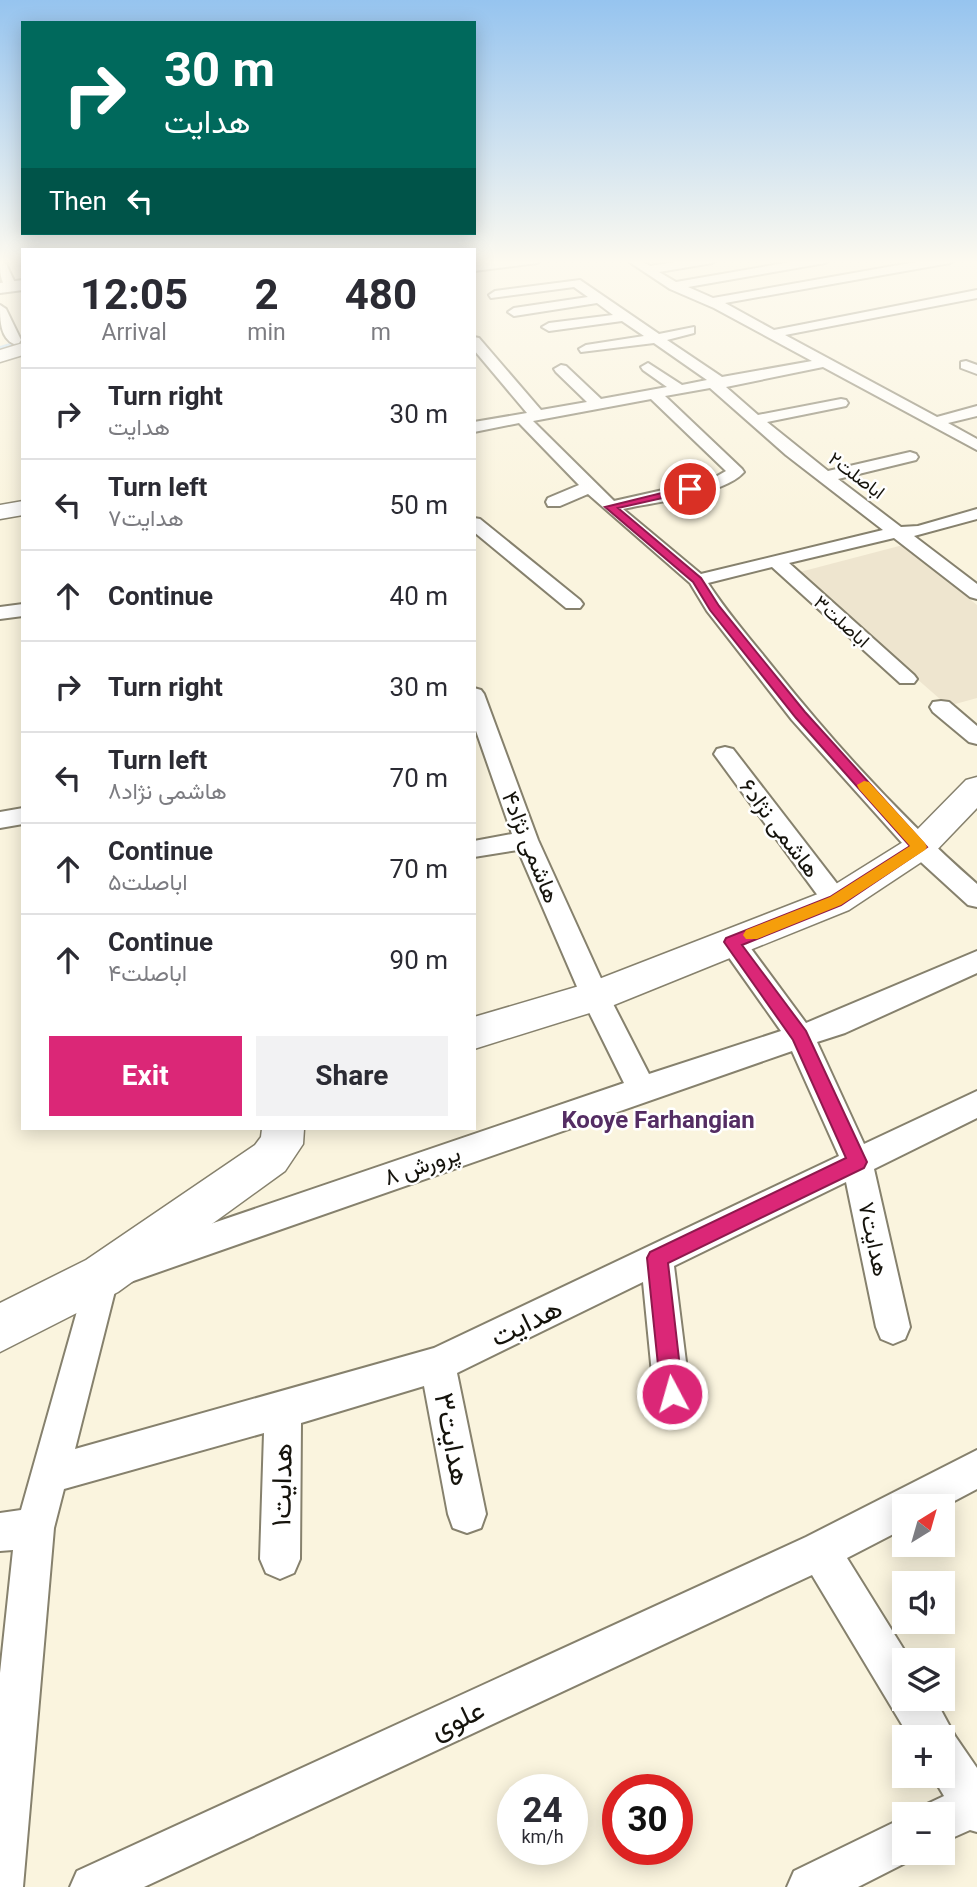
<!DOCTYPE html>
<html lang="en">
<head>
<meta charset="utf-8">
<style>
  body { margin:0; font-family:Roboto,Vazirmatn,sans-serif; background:#f2f2f3; color:#2b2b33; height:100vh; display:flex; flex-direction:column; font-size:26px; white-space:nowrap }
  * { box-sizing:border-box; margin:0 }
  p { font-size:23px; color:#7c7c81 }
  .icon { flex:none; width:38px; height:38px; fill:none; stroke:currentColor; stroke-width:2; stroke-linecap:round; stroke-linejoin:round }
  .map { position:relative; flex:1; overflow:hidden }
  .sheet { position:absolute; left:21px; top:248px; width:455px; height:882px; display:flex; flex-direction:column; background:#fff; border-radius:0px; box-shadow:0 4px 18px #0003 }
  .sheet>* { flex:none }
  .guide { position:absolute; left:21px; top:21px; width:455px; height:214px; border-radius:0px; box-shadow:0 4px 18px #0003; background:#00695c; color:#fff; overflow:hidden }
  .needle { width:46px; rotate:37deg }
  .buttons { position:absolute; left:892px; top:1494px; display:grid; gap:14px }
  .buttons a { display:grid; place-items:center; width:63px; height:63px; border-radius:0px; background:#fff; box-shadow:0 4px 18px #0003; font-size:35px }
  .speed { position:absolute; left:497px; top:1774px; display:flex; gap:14px; font-size:35px; font-weight:700; text-align:center }
  .speed>* { display:grid; place-content:center; width:91px; height:91px; border-radius:50%; background:#fff; box-shadow:0 4px 18px #0003; line-height:1 }
  .speed small { font-size:18px; font-weight:400 }
  .speed .limit { border:10px solid #d22; background:#fff; color:#111 }
  .pin { position:absolute; display:grid; place-items:center; width:60px; height:60px; color:#fff; margin:-30px; border:4px solid #fff; border-radius:50%; box-shadow:0 2px 7px #0007 }
  .me { position:absolute; width:77px; margin:-38px; rotate:354deg; stroke-linejoin:round; filter:drop-shadow(0 0 5px #0008) }
  .turn { display:flex; align-items:center; gap:24px; height:147px; padding:0 28px; font-size:32px }
  .turn .icon { width:91px; height:91px; stroke-width:2.5 }
  .turn b { display:block; font-size:49px; line-height:60px }
  .then { display:flex; align-items:center; height:66px; padding:0 28px; background:#0003; gap:14px; font-size:26px }
  .eta { display:flex; justify-content:space-evenly; align-items:center; height:119px; text-align:center }
  .eta b { font-size:42px; font-weight:700; line-height:49px }
  .cta { display:flex; gap:14px; margin-top:auto; padding:14px 28px }
  .cta a { flex:1; height:80px; border-radius:0px; background:#db2777; color:#fff; font-size:28px; font-weight:700; line-height:80px; text-align:center }
  .cta a+a { background:#f2f2f3; color:#2b2b33 }
  ul { padding:0; list-style:none }
  li { display:flex; align-items:center; gap:21px; height:91px; padding:0 28px; border-top:2px solid #e1e1e2 }
  li div { flex:1 }
  li b { display:block; font-size:26px }
  li em { font-style:normal }
  .map>svg:first-child { display:block }
  .education { fill:#eee5cf }
  .lines { fill:none; stroke-linecap:round; stroke-linejoin:round }
  .canal { fill:#bcddf9; fill-rule:evenodd }
  .street-casing { stroke:#86816d; stroke-width:4 }
  .secondary-casing { stroke:#86816d; stroke-width:3 }
  .primary-casing { stroke:#86816d; stroke-width:4 }
  .street { fill:#fff; fill-rule:evenodd }
  .secondary { fill:#fff; fill-rule:evenodd }
  .primary { fill:#fff; fill-rule:evenodd }
  .route { fill:#db2777; stroke:#8e194d; stroke-width:2 }
  .slow { fill:#f59e0b }
  .labels { text-anchor:middle; stroke-width:5; stroke-linejoin:round; paint-order:stroke }
  .far-street-label { font-size:19px; fill:#15130c; stroke:#fff }
  .street-label { font-size:23px; fill:#15130c; stroke:#fff }
  .neighbourhood-label { font-size:24px; font-weight:bold; fill:#542d63; stroke:#fff }
  .near-street-label { font-size:28px; fill:#15130c; stroke:#fff }
</style>
</head>
<body>
<div class="map">
<svg width="977" height="1887" viewBox="0 0 977 1887">
  <rect width="100%" height="100%" fill="#faf4de"/>
  <polygon class="education" points="903,545 977,605 977,698 948,706 796,573"/>
  <g class="lines">
    <polygon class="canal" points="23,339 23,347 0,354 0,346"/>
    <defs>
      <g id="street">
        <polygon points="513,259 543,259 537,263 474,271 474,263"/>
        <path d="M625,259H638L650,266L694,259H718L712,263L659,272L676,282L808,259H831L825,263L688,287L713,298L933,259H956L950,263L725,303L774,330L977,290V298L785,335L937,417L977,406V416L948,423L977,439V450L823,367L726,387L758,415L841,399L846,400L848,403L846,406L767,422L828,471L910,452L916,454L918,457L916,460L838,479L901,527L918,526L977,509V519L914,536L977,584V599L970,597L894,538L789,563L914,675L917,679L914,683H900L772,567L708,583C728,614 753,642 776,671C837,747 904,820 977,884V907L968,905L911,853L792,720L707,611L690,583L588,494L560,506H548L546,502L548,498L579,485L519,423L474,432V422L527,413L474,350V337L479,338L541,410L587,402L556,372L554,369L561,365L566,366L601,399L667,387L643,370L641,367L648,363L682,385L707,380L654,343L581,352L579,349L586,345L644,336L622,321L549,331L542,327L549,323L613,315L597,303L514,316L508,312L514,308L588,297L574,287L491,298L489,295L495,291L580,280L659,334L694,327V333L667,340L722,377L812,361L714,308L670,289ZM710,388L786,455L883,530L701,574L623,509C654,502 724,495 744,472L742,469L665,396ZM651,399L726,471L712,479L614,501L533,421Z"/>
        <path d="M0,260L6,264L17,287L15,290H7C0,280 0,272 0,260Z"/>
        <path d="M0,305L6,309L21,340L19,343L14,344C0,338 0,319 0,305Z"/>
        <polygon points="966,361 977,365 977,374 961,368 961,362"/>
        <polygon points="474,518 480,519 580,600 583,604 580,608 566,608 474,532"/>
        <polygon points="23,604 23,616 0,619 0,607"/>
        <path d="M474,688L481,690L484,694L538,840L609,996L649,1074L781,1031L723,949L719,942L723,935L732,932L741,935L806,1023L977,951V973L845,1033L817,1042L864,1144L977,1091V1118L874,1169L910,1327L905,1339L893,1344L881,1339L876,1327L846,1182L674,1266L690,1394L685,1407L672,1412L659,1407L654,1394L643,1282L457,1373L486,1514L481,1528L467,1533L453,1528L448,1514L424,1386L301,1423L300,1559L294,1573L280,1579L266,1573L260,1559L264,1433L64,1489L54,1528L23,1887H0V1673L13,1550L0,1551V1513L21,1510L90,1265L624,1083L581,996L518,850L474,857V841L512,834L474,725ZM792,1051L839,1156L434,1348L75,1449L116,1287Z"/>
        <polygon points="941,701 949,702 977,726 977,744 969,742 933,712 930,707 933,702"/>
        <polygon points="725,747 733,749 845,894 849,901 845,908 836,910 827,908 714,754 717,749"/>
        <polygon points="23,808 23,824 0,828 0,812"/>
        <polygon points="977,1450 977,1489 943,1507 905,1507 905,1528 847,1558 911,1661 905,1661 905,1699 935,1699 955,1736 977,1768 977,1832 970,1830 943,1842 943,1815 923,1815 927,1804 944,1796 932,1776 943,1776 943,1738 910,1738 812,1575 144,1887 70,1887 77,1871 806,1537"/>
        <polygon points="905,1817 905,1853 921,1855 858,1887 787,1887 794,1871"/>
      </g>
      <g id="secondary">
        <polygon points="23,343 23,355 0,362 0,350"/>
        <polygon points="23,501 23,515 0,519 0,505"/>
        <polygon points="977,777 977,808 932,855 849,910 609,1007 474,1049 474,1017 586,984 823,892 908,839 966,780"/>
        <polygon points="262,1129 304,1129 303,1144 285,1171 118,1292 0,1352 0,1303 86,1260 255,1145 261,1137"/>
      </g>
      <polygon id="primary" points="23,280 23,290 0,293 0,283"/>
    </defs>
    <use href="#street" class="street-casing"/>
    <use href="#secondary" class="secondary-casing"/>
    <use href="#primary" class="primary-casing"/>
    <use href="#street" class="street"/>
    <use href="#secondary" class="secondary"/>
    <use href="#primary" class="primary"/>
  </g>
  <linearGradient id="sky" x2="0" y2="1"><stop stop-color="#96c4ef"/><stop offset="0.5" stop-color="#fdfaf0"/><stop offset="1" stop-color="#fdfaf0" stop-opacity="0"/></linearGradient>
  <rect width="977" height="523" fill="url(#sky)"/>
  <polygon class="route" points="690,486 695,489 694,491 618,508 701,578 719,606 805,712 927,847 841,905 742,945 806,1031 867,1162 864,1168 668,1263 683,1394 680,1402 672,1405 664,1402 661,1394 647,1258 650,1252 846,1158 793,1040 724,942 726,938 830,897 910,846 796,718 710,610 693,582 605,507"/>
  <polygon class="slow" points="864,781 869,782 925,843 927,847 925,850 841,905 757,939 746,939 743,935 746,930 830,897 910,846 859,789 857,785"/>
  <g class="labels">
    <g class="far-street-label">
      <text transform="translate(857 475) rotate(37)" y="7">اباصلت۲</text>
      <text transform="translate(842 621) rotate(42)" y="7">اباصلت۳</text>
    </g>
    <g class="street-label">
      <text transform="translate(780 828) rotate(53)" y="8">هاشمی نژاد۶</text>
      <text transform="translate(531 847) rotate(68)" y="8">هاشمی نژاد۴</text>
      <text transform="translate(422 1165) rotate(-19)" y="8">پرورش ۸</text>
      <text transform="translate(874 1239) rotate(78)" y="8">هدایت۷</text>
    </g>
    <g class="neighbourhood-label">
      <text x="658" y="1128">Kooye Farhangian</text>
    </g>
    <g class="near-street-label">
      <text transform="translate(526 1322) rotate(-26)" y="10">هدایت</text>
      <text transform="translate(453 1439) rotate(79)" y="10">هدایت۳</text>
      <text transform="translate(281 1485) rotate(-89)" y="10">هدایت۱</text>
      <text transform="translate(457 1719) rotate(-25)" y="10">علوی</text>
    </g>
  </g>
</svg>
<div class="buttons">
<a><svg class="needle" viewBox="-14 -14 28 28"><path d="M0-13l5 13h-10z" fill="#e53935"/><path d="M0 13l5-13h-10z" fill="#7c7c81"/></svg></a>
<a><svg class="icon" aria-label="sound" viewBox="0 0 24 24"><path d="M4 9h4l5-4v14l-5-4H4zM17 9q2 3 0 6"/></svg></a>
<a><svg class="icon" aria-label="layers" viewBox="0 0 24 24"><path d="M12 4l9 5-9 5-9-5zM3 14l9 5 9-5"/></svg></a>
<a>+</a>
<a>−</a>
</div>
<div class="speed"><div>24<small>km/h</small></div><div class="limit">30</div></div>
<div class="pin" style="left:690px;top:489px;background:#d93025"><svg class="icon" aria-label="arrive" viewBox="0 0 24 24"><path d="M6 21V4h12l-3 4 3 4H6"/></svg></div>
<svg class="me" style="left:672px;top:1394px" viewBox="-20 -20 40 40"><circle r="17" fill="#db2777" stroke="#fff" stroke-width="3"/><path d="M0-11L8 9 0 5-8 9z" fill="#fff"/></svg>
<div class="guide">
<div class="turn"><svg class="icon" aria-label="right" viewBox="0 0 24 24"><path d="M7 20v-9h11M14 6l5 5-5 5"/></svg><div><b>30 m</b>هدایت</div></div>
<div class="then">Then<svg class="icon" aria-label="left" viewBox="0 0 24 24"><path d="M17 20v-9H6M10 6l-5 5 5 5"/></svg></div>
</div>
<section class="sheet">
<div class="eta">
<div><b>12:05</b><p>Arrival</p></div>
<div><b>2</b><p>min</p></div>
<div><b>480</b><p>m</p></div>
</div>
<ul>
<li><svg class="icon" aria-label="right" viewBox="0 0 24 24"><path d="M7 20v-9h11M14 6l5 5-5 5"/></svg><div><b>Turn right</b><p>هدایت</p></div><em>30 m</em></li>
<li><svg class="icon" aria-label="left" viewBox="0 0 24 24"><path d="M17 20v-9H6M10 6l-5 5 5 5"/></svg><div><b>Turn left</b><p>هدایت۷</p></div><em>50 m</em></li>
<li><svg class="icon" aria-label="ahead" viewBox="0 0 24 24"><path d="M12 20V5M6 11l6-6 6 6"/></svg><div><b>Continue</b></div><em>40 m</em></li>
<li><svg class="icon" aria-label="right" viewBox="0 0 24 24"><path d="M7 20v-9h11M14 6l5 5-5 5"/></svg><div><b>Turn right</b></div><em>30 m</em></li>
<li><svg class="icon" aria-label="left" viewBox="0 0 24 24"><path d="M17 20v-9H6M10 6l-5 5 5 5"/></svg><div><b>Turn left</b><p>هاشمی نژاد۸</p></div><em>70 m</em></li>
<li><svg class="icon" aria-label="ahead" viewBox="0 0 24 24"><path d="M12 20V5M6 11l6-6 6 6"/></svg><div><b>Continue</b><p>اباصلت۵</p></div><em>70 m</em></li>
<li><svg class="icon" aria-label="ahead" viewBox="0 0 24 24"><path d="M12 20V5M6 11l6-6 6 6"/></svg><div><b>Continue</b><p>اباصلت۴</p></div><em>90 m</em></li>
</ul>
<div class="cta"><a>Exit</a><a>Share</a></div>
</section>
</div>
</body>
</html>
